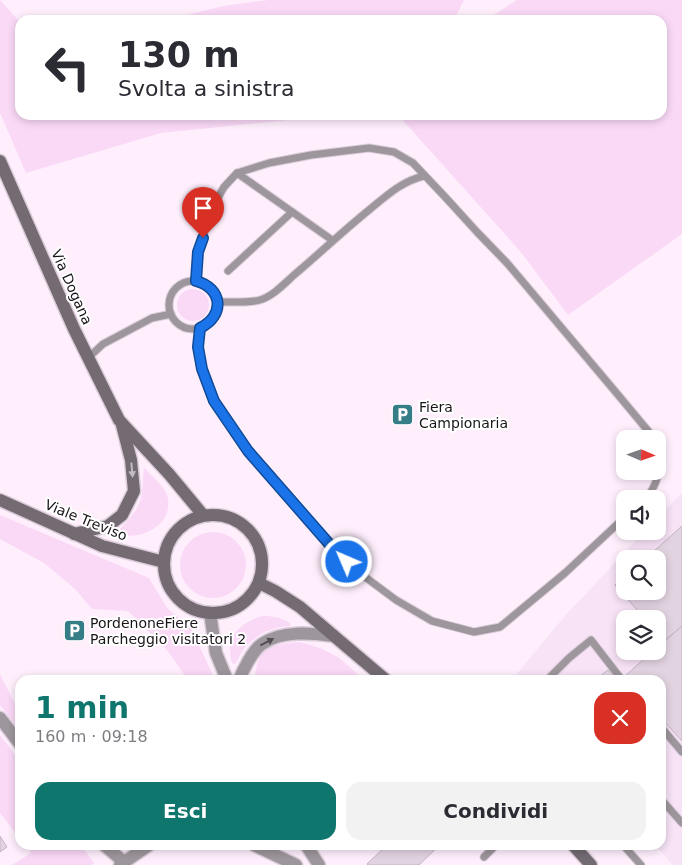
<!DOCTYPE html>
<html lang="it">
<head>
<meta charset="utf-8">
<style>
  body { margin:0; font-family:"DejaVu Sans",sans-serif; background:#f2f2f3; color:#2b2b33; height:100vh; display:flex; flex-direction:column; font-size:19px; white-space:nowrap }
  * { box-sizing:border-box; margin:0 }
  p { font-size:16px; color:#7c7c81 }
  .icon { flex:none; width:28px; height:28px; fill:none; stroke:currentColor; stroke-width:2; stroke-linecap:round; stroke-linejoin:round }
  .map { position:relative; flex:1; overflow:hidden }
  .drawer { position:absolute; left:15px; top:675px; width:651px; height:175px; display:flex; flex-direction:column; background:#fff; border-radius:15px; box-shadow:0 2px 8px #0003 }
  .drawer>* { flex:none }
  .guide { position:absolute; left:15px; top:15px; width:652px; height:105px; border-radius:15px; box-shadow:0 2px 8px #0003; background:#fff; color:#2b2b33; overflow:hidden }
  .needle { width:32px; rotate:92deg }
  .tools { position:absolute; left:616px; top:430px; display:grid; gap:10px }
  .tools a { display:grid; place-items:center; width:50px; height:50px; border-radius:10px; background:#fff; box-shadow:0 2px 8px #0003; font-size:25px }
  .pin { position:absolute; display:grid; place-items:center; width:42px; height:42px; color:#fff; margin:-51px -21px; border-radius:50% 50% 50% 0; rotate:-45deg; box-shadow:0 0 5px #0007 }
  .pin .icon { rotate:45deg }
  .me { position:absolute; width:55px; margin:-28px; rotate:315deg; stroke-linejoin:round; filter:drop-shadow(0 0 4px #0008) }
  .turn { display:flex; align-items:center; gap:18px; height:105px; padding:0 20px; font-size:22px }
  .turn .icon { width:65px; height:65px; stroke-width:2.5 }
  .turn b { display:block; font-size:35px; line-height:42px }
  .round { display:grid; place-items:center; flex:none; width:52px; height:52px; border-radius:15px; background:#f2f2f3 }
  .head { display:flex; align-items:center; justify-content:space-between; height:85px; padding:0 20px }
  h1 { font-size:30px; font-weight:700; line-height:38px; color:#0f766e }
  .primary-button { display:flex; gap:10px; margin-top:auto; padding:10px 20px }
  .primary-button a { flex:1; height:58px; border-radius:15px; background:#0f766e; color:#fff; font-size:20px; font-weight:700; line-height:58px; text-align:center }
  .primary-button a+a { background:#f2f2f3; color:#2b2b33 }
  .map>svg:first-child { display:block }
  .built { fill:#f7e2f6; fill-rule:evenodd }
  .green { fill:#fad9f7 }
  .building { fill:#e2d3e1; stroke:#c4b5c2 }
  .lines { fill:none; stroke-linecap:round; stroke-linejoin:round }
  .lane-casing { stroke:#daccd9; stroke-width:9 }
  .street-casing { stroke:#daccd9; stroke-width:15 }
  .secondary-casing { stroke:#daccd9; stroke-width:15 }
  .lane { stroke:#9d969c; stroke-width:7 }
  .street { stroke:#9d969c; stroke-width:12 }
  .secondary { stroke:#736a72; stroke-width:12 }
  .oneway { fill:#c0bcc0 }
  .oneway2 { fill:#544e54 }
  .route-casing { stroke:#114b97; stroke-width:12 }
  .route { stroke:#1a73e8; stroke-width:9 }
  .labels { text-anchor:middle; stroke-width:4; stroke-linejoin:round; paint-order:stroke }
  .street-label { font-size:14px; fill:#191419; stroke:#fff }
  .poi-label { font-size:14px; fill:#191419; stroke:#fff; text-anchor:start }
</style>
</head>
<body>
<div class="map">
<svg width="682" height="865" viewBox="0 0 682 865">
  <rect width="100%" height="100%" fill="#ffeffd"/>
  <path class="built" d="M682,493V865H673L655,845H661V680H512L564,617L645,531H658V518ZM625,559H658V591H625ZM625,619H658V651H625Z"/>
  <g class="green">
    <polygon points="0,0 20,22 20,115 337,115 161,133 26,173 0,113"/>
    <polygon points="268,0 464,0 454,20 167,20 223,6"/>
    <polygon points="517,0 682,0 682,234 568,315 520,251 398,115 662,115 662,20 486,20"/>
    <circle cx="193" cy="305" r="16"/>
    <path d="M144,468C152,476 163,485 167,495C176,524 140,543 116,533C127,522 140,509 142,493C143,485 143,476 144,468Z"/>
    <polygon points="0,515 149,578 167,608 191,628 215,680 188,680 167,650 128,611 92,609 75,589 44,563 0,539"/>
    <circle cx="213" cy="565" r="33"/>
    <path d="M262,616C273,616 280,617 290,623V626C272,627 254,635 243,650C240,654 238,660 235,664L232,663C225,638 239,623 262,616Z"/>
    <path d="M300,642L320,648L338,657L364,680H254C255,674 257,662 260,657C267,644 287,643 300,642Z"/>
    <polygon points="0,674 20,714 20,732 0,705"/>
    <polygon points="0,735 20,762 20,839 0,813"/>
    <polygon points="25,845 81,845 94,863 91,865 12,865 31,853"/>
  </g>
  <g class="building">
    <polygon points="682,526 682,626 664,641 658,633 658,619 645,619 615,585 625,576 625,591 658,591 658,559 645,559"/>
    <polygon points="682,626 682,741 661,718 661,680 628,680 625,676 653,651 658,651 658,647"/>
    <polygon points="608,670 617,680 595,680"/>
    <polygon points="0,836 7,847 0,852"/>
    <polygon points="387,845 391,846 392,845 440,845 419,865 368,865 367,864"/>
  </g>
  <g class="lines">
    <defs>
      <g id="lane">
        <polyline points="237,173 332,240"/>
        <polyline points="228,271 292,212"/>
        <polyline points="196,281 198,252 211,210 224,187 237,173 269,163 311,155 369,148 394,152 413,163 447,199 477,232 507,263 619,396 649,432 652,439"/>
        <circle cx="193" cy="305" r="24"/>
        <path d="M218,302C228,302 250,303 260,300C273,296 284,284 294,275C319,254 343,231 369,210C386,196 402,181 424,176"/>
        <polyline points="200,328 198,347 202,369 214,401 248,451 338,554 357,571 396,600 432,621 474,632 500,627 565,573 625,517"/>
        <polyline points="88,358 103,344 152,318 171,314"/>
        <path d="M645,499C656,489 665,461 658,448"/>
        <polyline points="547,680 569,658 591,640 622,680"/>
        <polyline points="661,727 682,752"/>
        <polyline points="661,799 682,823"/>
        <polyline points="623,845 641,865"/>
        <polyline points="484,857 496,845"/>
      </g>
      <g id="street">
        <polyline points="210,613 216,653 227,680"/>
        <path d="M239,680C243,670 253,650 262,644C282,630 311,633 334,636"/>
        <polyline points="0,718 20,744"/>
        <polyline points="104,845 124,862"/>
        <polyline points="254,845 296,865"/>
        <polyline points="306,845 319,865"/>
        <polyline points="120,865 149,845"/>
      </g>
      <g id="secondary">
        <polyline points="0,161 74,329 119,420 169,474 203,515"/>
        <polyline points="0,500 102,546 164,562"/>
        <circle cx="213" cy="564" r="49"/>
        <polyline points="74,534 108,526 122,515 134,491 131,460 122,425"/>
        <polyline points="259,583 275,591 300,607 334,636 386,680"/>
        <polyline points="573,845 591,865"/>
      </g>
    </defs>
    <use href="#lane" class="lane-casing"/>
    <use href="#street" class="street-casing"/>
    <use href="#secondary" class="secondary-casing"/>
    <use href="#lane" class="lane"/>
    <use href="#street" class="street"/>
    <use href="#secondary" class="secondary"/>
  </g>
  <defs><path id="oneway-solid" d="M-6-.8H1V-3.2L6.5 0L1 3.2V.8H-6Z" transform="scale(1.25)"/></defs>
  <use class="oneway" href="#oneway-solid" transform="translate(132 470) rotate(85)"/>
  <use class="oneway2" href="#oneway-solid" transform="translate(267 642) rotate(-27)"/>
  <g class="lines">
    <defs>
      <path id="route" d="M203,238L198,252L196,281C223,288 225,316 200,328L198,347L202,369L214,401L248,451L338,554L347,562"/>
    </defs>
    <use href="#route" class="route-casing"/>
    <use href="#route" class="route"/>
  </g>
  <defs>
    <symbol id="parking-square" viewBox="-11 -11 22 22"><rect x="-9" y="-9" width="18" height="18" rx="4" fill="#367e87" stroke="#fff"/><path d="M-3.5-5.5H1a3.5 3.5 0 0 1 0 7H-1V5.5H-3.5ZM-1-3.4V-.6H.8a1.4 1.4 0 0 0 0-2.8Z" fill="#fff"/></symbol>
  </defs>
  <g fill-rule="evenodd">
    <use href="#parking-square" x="390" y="402" width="25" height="25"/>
    <use href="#parking-square" x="62" y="618" width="25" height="25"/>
  </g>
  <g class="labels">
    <g class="street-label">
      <text transform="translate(72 287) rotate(66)" y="5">Via Dogana</text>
      <text transform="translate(86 520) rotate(22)" y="5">Viale Treviso</text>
    </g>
    <g class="poi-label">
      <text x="419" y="412">Fiera<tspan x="419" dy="16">Campionaria</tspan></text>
      <text x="90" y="628">PordenoneFiere<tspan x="90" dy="16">Parcheggio visitatori 2</tspan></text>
    </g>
  </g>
</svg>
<div class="tools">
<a><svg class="needle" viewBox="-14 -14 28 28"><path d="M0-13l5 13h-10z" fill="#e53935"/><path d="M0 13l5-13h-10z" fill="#7c7c81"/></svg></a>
<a><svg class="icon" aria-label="sound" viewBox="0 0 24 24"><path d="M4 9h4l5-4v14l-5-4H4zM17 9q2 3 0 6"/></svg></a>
<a><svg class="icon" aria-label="search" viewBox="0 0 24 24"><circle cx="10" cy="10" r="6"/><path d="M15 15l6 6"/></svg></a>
<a><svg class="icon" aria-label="layers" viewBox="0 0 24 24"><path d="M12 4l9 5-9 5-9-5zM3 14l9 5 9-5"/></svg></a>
</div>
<div class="pin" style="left:203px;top:238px;background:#d93025"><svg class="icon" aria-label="arrive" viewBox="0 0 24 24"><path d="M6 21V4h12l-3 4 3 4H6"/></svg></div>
<svg class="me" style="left:347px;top:562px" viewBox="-20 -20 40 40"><circle r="17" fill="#1a73e8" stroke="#fff" stroke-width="3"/><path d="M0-11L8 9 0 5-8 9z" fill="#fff"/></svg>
<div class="guide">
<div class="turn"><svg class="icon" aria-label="left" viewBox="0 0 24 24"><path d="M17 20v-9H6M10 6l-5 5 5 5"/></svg><div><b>130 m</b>Svolta a sinistra</div></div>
</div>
<section class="drawer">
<div class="head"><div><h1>1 min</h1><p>160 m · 09:18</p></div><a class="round" style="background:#d93025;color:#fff"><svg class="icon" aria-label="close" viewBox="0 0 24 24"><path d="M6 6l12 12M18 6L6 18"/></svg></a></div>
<div class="primary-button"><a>Esci</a><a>Condividi</a></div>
</section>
</div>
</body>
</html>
